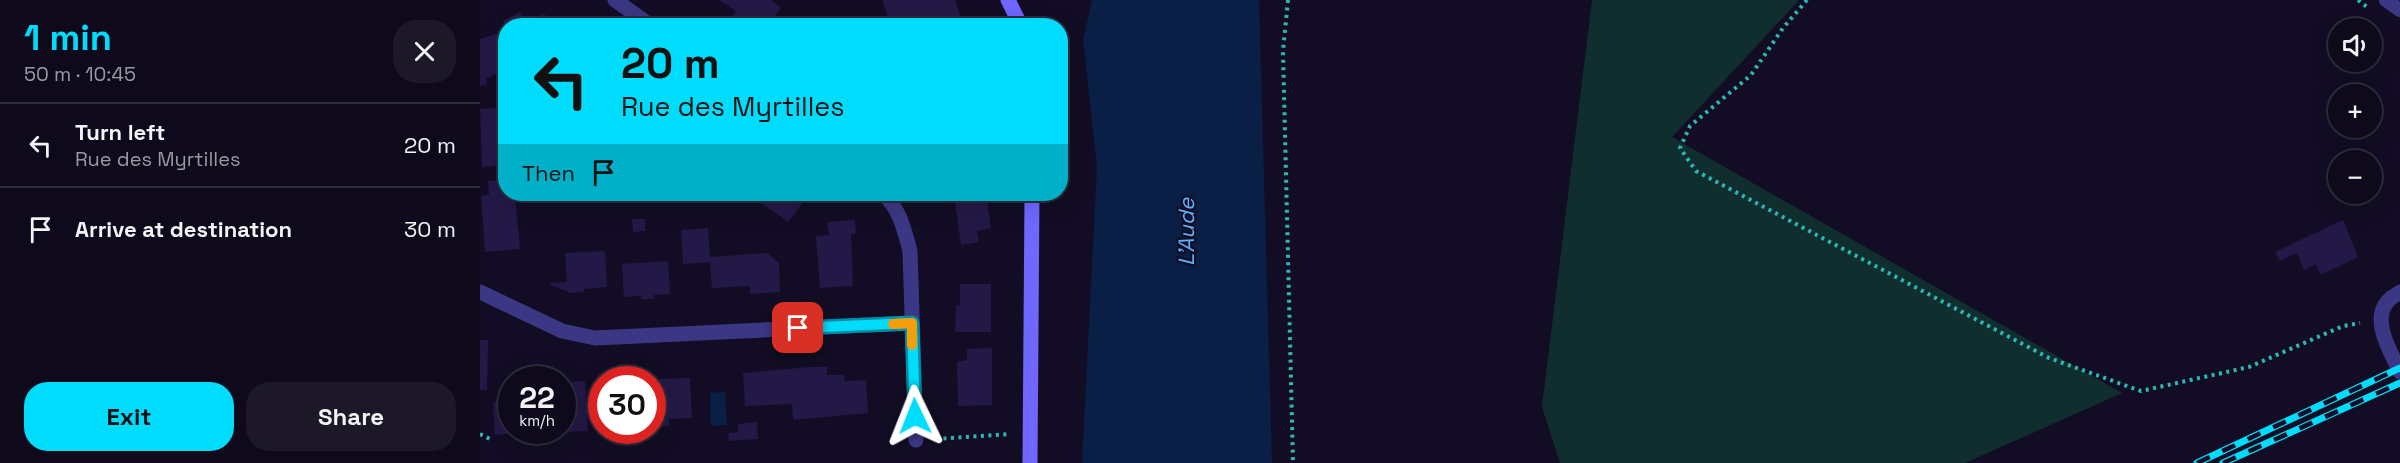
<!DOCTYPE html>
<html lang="en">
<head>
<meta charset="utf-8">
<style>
  body { margin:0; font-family:"Space Grotesk",sans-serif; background:#1c1828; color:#f1f3f6; height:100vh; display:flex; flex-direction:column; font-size:22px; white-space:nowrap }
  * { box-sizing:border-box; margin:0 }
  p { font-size:20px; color:#9b9aa3 }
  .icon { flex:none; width:33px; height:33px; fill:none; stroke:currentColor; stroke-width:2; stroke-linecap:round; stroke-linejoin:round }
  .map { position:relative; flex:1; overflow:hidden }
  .side { display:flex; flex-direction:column; background:#0e0a1b; width:480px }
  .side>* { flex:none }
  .hud { position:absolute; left:18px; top:18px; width:570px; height:183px; border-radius:24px; box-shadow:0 6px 24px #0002,0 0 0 2px #2e2b3a; background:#00dcfb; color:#111; overflow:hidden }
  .tools { position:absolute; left:1848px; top:18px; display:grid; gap:12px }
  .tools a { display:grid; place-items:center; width:54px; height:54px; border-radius:50%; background:#0e0a1b; box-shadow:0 6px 24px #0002,0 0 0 2px #2e2b3a; font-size:30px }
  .speed { position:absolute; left:18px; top:366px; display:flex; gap:12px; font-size:30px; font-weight:700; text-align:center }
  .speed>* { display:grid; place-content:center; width:78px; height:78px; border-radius:50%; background:#0e0a1b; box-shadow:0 6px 24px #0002,0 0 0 2px #2e2b3a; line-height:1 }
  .speed small { font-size:15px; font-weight:400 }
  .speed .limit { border:9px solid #d22; background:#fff; color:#111 }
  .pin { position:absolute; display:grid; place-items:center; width:51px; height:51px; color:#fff; margin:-26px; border-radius:12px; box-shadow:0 3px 9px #0006 }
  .me { position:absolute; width:66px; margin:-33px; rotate:358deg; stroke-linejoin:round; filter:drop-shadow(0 0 4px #0008) }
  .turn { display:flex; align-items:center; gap:21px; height:126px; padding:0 24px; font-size:27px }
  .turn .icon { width:78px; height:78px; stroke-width:2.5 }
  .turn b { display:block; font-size:42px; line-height:51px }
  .then { display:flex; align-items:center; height:57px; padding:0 24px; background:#0003; gap:12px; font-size:22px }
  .round { display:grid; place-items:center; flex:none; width:63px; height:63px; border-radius:24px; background:#1c1828 }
  .summary { display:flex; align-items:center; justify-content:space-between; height:102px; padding:0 24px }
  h1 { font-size:36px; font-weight:700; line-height:45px; color:#00dcfb }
  .cta { display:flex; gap:12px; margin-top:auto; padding:12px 24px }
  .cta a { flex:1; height:69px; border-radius:24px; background:#00dcfb; color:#111; font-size:24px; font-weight:700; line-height:69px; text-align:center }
  .cta a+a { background:#1c1828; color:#f1f3f6 }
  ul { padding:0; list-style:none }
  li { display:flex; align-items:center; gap:18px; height:84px; padding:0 24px; border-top:2px solid #2e2b3a }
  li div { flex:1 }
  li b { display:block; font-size:22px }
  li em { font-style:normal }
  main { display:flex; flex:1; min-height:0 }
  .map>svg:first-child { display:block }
  .green { fill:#102e2e }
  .water { fill:#0a1f46 }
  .building { fill:#231946 }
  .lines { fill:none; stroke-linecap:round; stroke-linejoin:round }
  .path { stroke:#2bb9b4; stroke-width:4; stroke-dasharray:3 4.5; stroke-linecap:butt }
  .lane { stroke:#3c3784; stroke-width:14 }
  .street { stroke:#3c3784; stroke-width:15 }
  .secondary { stroke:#6f67ff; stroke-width:15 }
  .rail-casing { stroke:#00dcfb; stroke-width:7 }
  .rail { stroke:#120d24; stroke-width:4.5; stroke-dasharray:14; stroke-linecap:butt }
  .route-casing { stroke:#008fa3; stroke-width:15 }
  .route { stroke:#00dcfb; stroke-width:10 }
  .slow { stroke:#f59e0b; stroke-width:10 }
  .labels { text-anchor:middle; stroke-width:4.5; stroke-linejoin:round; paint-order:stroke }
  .water-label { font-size:22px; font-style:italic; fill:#5eb1ff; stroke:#120d24 }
</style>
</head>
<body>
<main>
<section class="side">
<div class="summary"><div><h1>1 min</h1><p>50 m · 10:45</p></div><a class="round"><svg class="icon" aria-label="close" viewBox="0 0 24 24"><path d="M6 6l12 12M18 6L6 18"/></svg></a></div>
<ul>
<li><svg class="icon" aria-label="left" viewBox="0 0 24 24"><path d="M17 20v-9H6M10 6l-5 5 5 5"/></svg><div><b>Turn left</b><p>Rue des Myrtilles</p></div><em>20 m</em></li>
<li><svg class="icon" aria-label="arrive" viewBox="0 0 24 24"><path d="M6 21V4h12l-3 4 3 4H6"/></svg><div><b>Arrive at destination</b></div><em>30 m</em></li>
</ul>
<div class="cta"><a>Exit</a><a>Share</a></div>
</section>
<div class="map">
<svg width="1920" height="463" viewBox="0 0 1920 463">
  <rect width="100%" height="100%" fill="#120d24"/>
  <polygon class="green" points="1112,0 1319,0 1192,137 1642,393 1485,463 1080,463 1062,407"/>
  <g class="water">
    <polygon points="612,0 779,0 792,463 602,463 617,166 603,40"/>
    <polygon points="245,392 247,425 231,426 230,393"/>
  </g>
  <g class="building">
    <polygon points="239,0 291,0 301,8 288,26 246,26 256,11"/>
    <polygon points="402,0 475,0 482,20 469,26 465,26 462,18 447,23 448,26 427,26 426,22 411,26"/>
    <polygon points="40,12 45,22 65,14 66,26 25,26 23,21"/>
    <polygon points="26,31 26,68 6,79 7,84 0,86 0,39"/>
    <polygon points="26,107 26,165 2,167 0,109"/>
    <polygon points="26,180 26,194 35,194 40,249 5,252 1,196 9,194 8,181"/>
    <polygon points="273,194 329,194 308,222 272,196"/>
    <polygon points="464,194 506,194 511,228 497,231 499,242 481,245 475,202 466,204"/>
    <polygon points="152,219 165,219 165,231 153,232"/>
    <polygon points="375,220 376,233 371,234 373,286 340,288 336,236 349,235 347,222"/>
    <polygon points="1863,220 1878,257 1841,275 1836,264 1824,270 1817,253 1800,261 1795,252"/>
    <polygon points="228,228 230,257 287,253 299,263 300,292 270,294 270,286 232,288 230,262 203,264 201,230"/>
    <polygon points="125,251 127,287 104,289 104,292 88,293 87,291 70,285 70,283 87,282 85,253"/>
    <polygon points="188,261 190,294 174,295 174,299 161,299 161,296 144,297 142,264"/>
    <polygon points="480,284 511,284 511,332 475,332 476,306 480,305"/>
    <polygon points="0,340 8,340 7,390 0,390"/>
    <polygon points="512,348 512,405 478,406 477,362 487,360 487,349"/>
    <polygon points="330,367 347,367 347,375 364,375 365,381 386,380 388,413 313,420 312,404 265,406 263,373"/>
    <polygon points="210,378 212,418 189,419 189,426 172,427 172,379"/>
    <polygon points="105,381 108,431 89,432 88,424 82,424 82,389 85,389 85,382"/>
    <polygon points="32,401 32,430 36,430 36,433 15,435 13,402"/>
    <polygon points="277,422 278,439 249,441 248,433 258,432 258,424"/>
  </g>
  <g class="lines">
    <g class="path">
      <polyline points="808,0 803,51 813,463"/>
      <polyline points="1327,0 1303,28 1271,75 1210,126 1200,148 1216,171 1569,358 1661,391 1769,367 1863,326 1880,323"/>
      <polyline points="1878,0 1887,7"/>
      <polyline points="0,434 10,439"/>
      <polyline points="456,439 529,434"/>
    </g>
    <polyline class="lane" points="1906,0 1920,10"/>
    <g class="street">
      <polyline points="135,0 171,26"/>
      <path d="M403,194C420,209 424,229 430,251L436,440"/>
      <polyline points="0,292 82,331 115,338 431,323"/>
      <path d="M1920,292C1916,295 1911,297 1908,301C1890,320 1912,354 1920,372"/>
    </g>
    <g class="secondary">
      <polyline points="528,0 541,26"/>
      <polyline points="550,463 552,194"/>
    </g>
    <defs>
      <g id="rail">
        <polyline points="1717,463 1920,368"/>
        <polyline points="1743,463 1920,383"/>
      </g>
    </defs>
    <use href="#rail" class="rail-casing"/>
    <use href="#rail" class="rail"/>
  </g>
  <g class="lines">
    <defs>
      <polyline id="route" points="318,328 432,323 435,416"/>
    </defs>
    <use href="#route" class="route-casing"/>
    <use href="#route" class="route"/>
    <polyline class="slow" points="413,324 432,323 432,345"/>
  </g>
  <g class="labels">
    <g class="water-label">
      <text transform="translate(706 232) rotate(-90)" y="8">L'Aude</text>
    </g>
  </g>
</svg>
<div class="tools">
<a><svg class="icon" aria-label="sound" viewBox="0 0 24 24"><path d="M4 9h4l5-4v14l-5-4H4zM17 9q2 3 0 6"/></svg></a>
<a>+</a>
<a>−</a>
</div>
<div class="speed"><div>22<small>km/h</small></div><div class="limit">30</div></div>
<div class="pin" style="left:318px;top:328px;background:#d93025"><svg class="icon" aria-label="arrive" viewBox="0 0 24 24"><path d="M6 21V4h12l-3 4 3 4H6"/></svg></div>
<svg class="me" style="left:435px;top:416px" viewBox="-20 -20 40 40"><path d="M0-17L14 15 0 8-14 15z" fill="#00dcfb" stroke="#fff" stroke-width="4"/></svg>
<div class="hud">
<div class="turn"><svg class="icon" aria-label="left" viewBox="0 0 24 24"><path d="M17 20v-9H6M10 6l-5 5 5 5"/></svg><div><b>20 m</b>Rue des Myrtilles</div></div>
<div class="then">Then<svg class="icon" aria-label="arrive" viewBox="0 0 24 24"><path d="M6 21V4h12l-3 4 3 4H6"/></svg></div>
</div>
</div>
</main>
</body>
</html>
